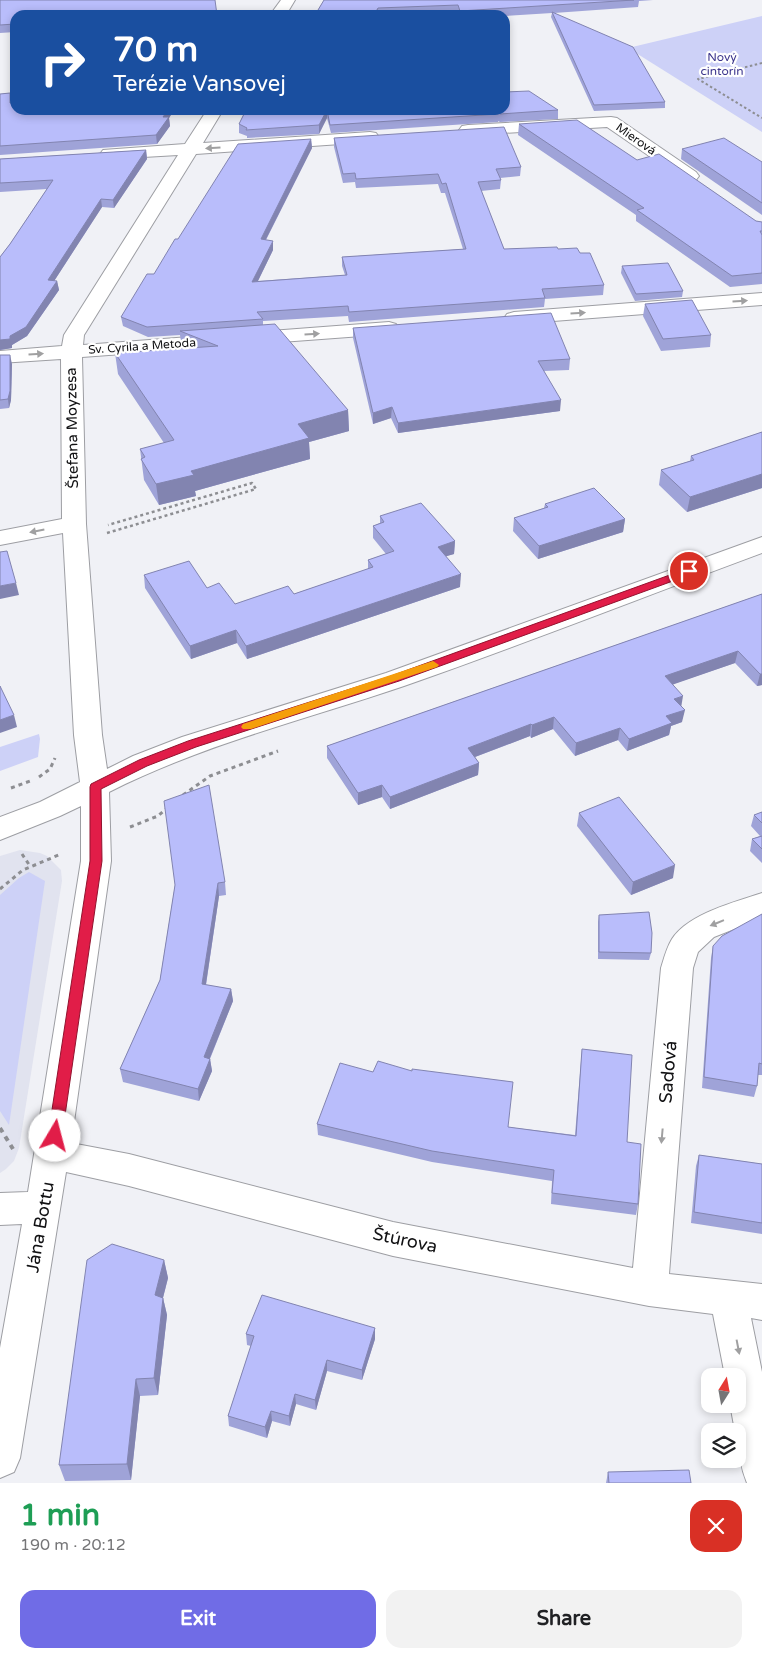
<!DOCTYPE html>
<html lang="en">
<head>
<meta charset="utf-8">
<style>
  body { margin:0; font-family:"Varela Round",sans-serif; background:#f2f2f2; color:#202124; height:100vh; display:flex; flex-direction:column; font-size:19px; white-space:nowrap }
  * { box-sizing:border-box; margin:0 }
  p { font-size:16px; color:#757577 }
  .icon { flex:none; width:28px; height:28px; fill:none; stroke:currentColor; stroke-width:2; stroke-linecap:round; stroke-linejoin:round }
  .map { position:relative; height:1483px; overflow:hidden }
  .details { display:flex; flex-direction:column; background:#fff; flex:1 }
  .details>* { flex:none }
  .guide { position:absolute; left:10px; top:10px; width:500px; height:105px; border-radius:15px; box-shadow:0 2px 8px #0003; background:#1a4fa0; color:#fff; overflow:hidden }
  .needle { width:32px; rotate:11deg }
  .buttons { position:absolute; left:701px; top:1368px; display:grid; gap:10px }
  .buttons a { display:grid; place-items:center; width:45px; height:45px; border-radius:10px; background:#fff; box-shadow:0 2px 8px #0003; font-size:25px }
  .pin { position:absolute; display:grid; place-items:center; width:42px; height:42px; color:#fff; margin:-21px; border:2px solid #fff; border-radius:50%; box-shadow:0 1px 5px #0007 }
  .me { position:absolute; width:55px; margin:-28px; rotate:8deg; stroke-linejoin:round; filter:drop-shadow(0 0 4px #0008) }
  .turn { display:flex; align-items:center; gap:18px; height:105px; padding:0 20px; font-size:22px }
  .turn .icon { width:65px; height:65px; stroke-width:2.5 }
  .turn b { display:block; font-size:35px; line-height:42px }
  .round { display:grid; place-items:center; flex:none; width:52px; height:52px; border-radius:15px; background:#f2f2f2 }
  .overview { display:flex; align-items:center; justify-content:space-between; height:85px; padding:0 20px }
  h1 { font-size:30px; font-weight:700; line-height:38px; color:#1e9e55 }
  .cta { display:flex; gap:10px; margin-top:auto; padding:10px 20px }
  .cta a { flex:1; height:58px; border-radius:15px; background:#706ce6; color:#fff; font-size:20px; font-weight:700; line-height:58px; text-align:center }
  .cta a+a { background:#f2f2f2; color:#202124 }
  .map>svg:first-child { display:block }
  .built { fill:#e1e3ef }
  .green { fill:#cdd1f7 }
  .lines { fill:none; stroke-linecap:round; stroke-linejoin:round }
  .minor-casing { stroke:#9d9ea3; stroke-width:2 }
  .path-far3 { stroke:#8d8e92; stroke-width:2; stroke-dasharray:2.5 2.5; stroke-linecap:butt }
  .path-far2 { stroke:#8d8e92; stroke-width:2.5; stroke-dasharray:3 3; stroke-linecap:butt }
  .path-far1 { stroke:#8d8e92; stroke-width:3; stroke-dasharray:4 4; stroke-linecap:butt }
  .path { stroke:#8d8e92; stroke-width:4; stroke-dasharray:5 5; stroke-linecap:butt }
  .minor { fill:#fff; fill-rule:evenodd }
  .wall { fill:#9fa3d8 }
  .shaded-wall { fill:#8284b0 }
  .building { fill:#b9bdfb; stroke:#8284b0 }
  .oneway { fill:#a0a0a1 }
  .route { fill:#e11d48; stroke:#92132f }
  .slow { fill:#f59e0b }
  .labels { text-anchor:middle; stroke-width:4.5; stroke-linejoin:round; paint-order:stroke }
  .far-park-label { font-size:12px; fill:#3c358c; stroke:#fff }
  .far-street-label { font-size:12px; fill:#111113; stroke:#fff }
  .street-label { font-size:15px; fill:#111113; stroke:#fff }
  .near-street-label { font-size:18px; fill:#111113; stroke:#fff }
</style>
</head>
<body>
<div class="map">
<svg width="762" height="1483" viewBox="0 0 762 1483">
  <rect width="100%" height="100%" fill="#f0f1f6"/>
  <polygon class="built" points="20,850 40,853 47,856 61,870 62,881 19,1148 14,1161 6,1169 0,1173 0,856"/>
  <g class="green">
    <polygon points="762,16 762,132 628,48"/>
    <polygon points="39,734 40,739 38,757 0,771 0,747"/>
    <polygon points="29,872 45,881 9,1125 0,1111 0,895 19,878"/>
  </g>
  <g class="lines">
    <defs>
      <g id="minor">
        <polygon points="281,0 295,0 286,15 270,15"/>
        <path d="M207,110H223L203,143L370,132L376,133L379,137L376,141L370,142L196,154L84,335L83,345L389,322L396,324L399,328L396,332L389,334L82,357L86,524L102,735L107,769L133,756L182,737L386,673L762,537V553C643,597 524,644 404,686C304,720 204,744 109,792L111,861L71,1143L129,1154L393,1222L633,1268L661,968C664,958 667,947 672,939C688,914 735,902 762,893V918L714,937L698,952L693,968L669,1274L762,1284V1320L751,1318L762,1372V1483H747C740,1466 738,1449 738,1431H735L730,1404H738V1376H725L713,1314L649,1306L393,1256L129,1186L66,1172L20,1458L14,1472L0,1478V1348L22,1224L0,1225V1193L28,1192L81,861V806L60,816L0,840V817L40,802L80,782L74,735L63,533L0,545V531L62,519L61,359L0,363V351L62,346L64,335L178,155L109,159L103,158L100,154L103,150L185,144Z"/>
        <polygon points="611,117 617,118 696,172 699,176 696,180 690,181 684,180 607,127 468,135 462,134 459,130 462,126 468,125"/>
        <polygon points="762,293 762,305 514,324 507,322 504,318 507,314 514,312"/>
      </g>
    </defs>
    <use href="#minor" class="minor-casing"/>
    <polyline class="path-far3" points="762,63 698,79 762,118"/>
    <polyline class="path-far2" points="107,533 256,489 252,483 108,525"/>
    <g class="path-far1">
      <polyline points="39,777 50,769 55,758"/>
      <polyline points="11,788 33,780"/>
      <polyline points="183,795 210,776 278,751"/>
      <polyline points="130,827 158,816 168,807"/>
      <polyline points="22,854 30,866"/>
      <polyline points="0,889 23,870 61,854"/>
    </g>
    <polyline class="path" points="0,1128 13,1149"/>
    <use href="#minor" class="minor"/>
  </g>
  <g class="wall">
    <polygon points="0,0 15,15 15,32 0,33"/>
    <polygon points="324,0 653,0 639,1 638,7 554,13 665,102 665,108 594,111 551,17 552,13 505,16 505,15 459,15 458,12 392,15 315,15"/>
    <polygon points="10,93 11,103 15,110 174,110 169,118 170,126 157,144 0,155 0,94"/>
    <polygon points="246,110 558,110 558,119 500,122 498,121 498,122 331,133 327,118 319,134 247,138 247,136 239,133 239,124"/>
    <polygon points="519,124 637,160 756,221 762,222 762,284 730,287 636,221 636,215 518,135"/>
    <polygon points="334,138 521,167 520,176 500,178 501,180 500,189 481,191 504,249 558,249 580,253 604,285 603,295 545,299 544,307 349,322 348,316 263,321 263,325 348,410 349,431 309,442 310,459 195,491 196,496 159,505 144,480 140,449 164,443 118,374 115,353 182,349 180,335 148,337 123,326 121,317 154,274 178,239 311,139 312,148 266,240 273,250 258,281 345,275 342,266 342,257 463,249 445,193 441,193 438,184 356,188 355,182 343,183 334,147"/>
    <polygon points="682,149 762,162 762,215 681,159"/>
    <polygon points="146,150 147,159 114,208 102,207 54,281 57,281 59,290 27,336 12,345 12,348 0,350 0,257 10,244 47,189 0,192 0,159"/>
    <polygon points="622,266 683,291 682,297 635,301 621,273"/>
    <polygon points="645,304 711,335 710,347 661,351 643,316"/>
    <polygon points="353,328 570,359 569,370 544,371 560,411 398,433 391,418 373,424 353,338"/>
    <polygon points="0,355 12,364 11,400 9,408 0,409"/>
    <polygon points="762,432 762,488 687,512 659,485 661,470 690,461 691,456"/>
    <polygon points="545,504 625,519 623,532 538,559 513,531 514,518 544,508"/>
    <polygon points="380,516 455,541 454,554 446,556 460,587 247,659 237,643 191,659 145,588 144,575 207,588 235,604 294,594 368,569 368,560 386,554 373,538 373,526 380,523"/>
    <polygon points="762,594 762,685 757,686 735,663 673,684 681,706 682,722 671,726 669,735 627,751 618,740 575,756 553,729 531,738 530,736 475,757 479,763 478,775 390,809 382,797 358,805 327,758 327,746"/>
    <polygon points="762,812 762,863 750,851 752,839 760,836 751,826 754,815"/>
    <polygon points="579,813 673,878 631,895 577,826"/>
    <polygon points="225,882 226,895 219,896 206,985 231,989 233,1001 210,1059 212,1071 199,1101 123,1082 120,1069 160,980 175,885"/>
    <polygon points="762,914 762,1075 758,1075 757,1086 754,1097 702,1088 711,958 713,946"/>
    <polygon points="599,915 651,953 649,960 598,959 598,922"/>
    <polygon points="582,1049 627,1142 638,1204 636,1215 551,1204 552,1181 432,1162 318,1135 317,1124 508,1127 575,1135 581,1061"/>
    <polygon points="699,1155 762,1164 762,1234 691,1223 696,1166"/>
    <polygon points="164,1260 168,1278 163,1298 167,1315 158,1395 140,1396 131,1480 65,1481 59,1465"/>
    <polygon points="375,1328 375,1339 362,1380 327,1371 316,1410 296,1404 290,1426 272,1421 267,1438 229,1426 228,1416 251,1346 247,1345 246,1334"/>
    <polygon points="608,1472 691,1483 606,1483"/>
  </g>
  <g class="shaded-wall">
    <polygon points="378,8 378,15 374,15"/>
    <polygon points="168,110 174,110 169,118 170,126 157,144 156,135 163,117"/>
    <polygon points="327,110 327,118 319,134 319,125"/>
    <polygon points="311,139 312,148 261,249 261,239"/>
    <polygon points="146,150 147,159 114,208 113,200"/>
    <polygon points="101,199 102,207 49,289 48,280"/>
    <polygon points="273,241 273,250 253,291 252,282"/>
    <polygon points="57,281 59,290 27,336 12,345 12,348 0,350 0,340 10,336"/>
    <polygon points="10,355 12,364 11,400 9,408 8,399"/>
    <polygon points="561,400 560,411 398,433 398,423"/>
    <polygon points="392,407 391,418 373,424 373,413"/>
    <polygon points="348,410 349,431 309,442 310,459 195,491 196,496 159,505 156,484 191,471 298,424"/>
    <polygon points="762,474 762,488 687,512 690,497"/>
    <polygon points="625,519 623,532 538,559 539,546"/>
    <polygon points="455,541 454,554 437,559 438,547"/>
    <polygon points="461,574 460,587 247,659 246,646"/>
    <polygon points="16,583 19,595 0,599 0,586"/>
    <polygon points="236,630 237,643 191,659 190,646"/>
    <polygon points="738,651 735,663 663,688 665,676"/>
    <polygon points="760,674 762,674 762,685 757,686"/>
    <polygon points="683,696 681,708 674,699"/>
    <polygon points="685,710 682,722 671,726 669,735 627,751 629,739 666,716"/>
    <polygon points="14,715 17,727 0,733 0,720"/>
    <polygon points="554,717 553,729 531,738 532,725"/>
    <polygon points="531,724 530,736 467,760 468,748"/>
    <polygon points="620,728 618,740 575,756 576,743"/>
    <polygon points="479,763 478,775 390,809 390,797"/>
    <polygon points="382,785 382,797 358,805 358,793"/>
    <polygon points="675,865 673,878 631,895 633,882"/>
    <polygon points="218,883 219,896 204,997 202,984"/>
    <polygon points="231,989 233,1001 205,1070 204,1057"/>
    <polygon points="210,1059 212,1071 199,1101 198,1089"/>
    <polygon points="164,1260 168,1278 159,1313 155,1295"/>
    <polygon points="163,1298 167,1315 158,1395 154,1378"/>
    <polygon points="375,1328 375,1339 362,1380 362,1370"/>
    <polygon points="327,1360 327,1371 316,1410 315,1400"/>
    <polygon points="136,1379 140,1396 131,1480 127,1464"/>
    <polygon points="295,1394 296,1404 290,1426 289,1416"/>
    <polygon points="271,1411 272,1421 267,1438 265,1427"/>
  </g>
  <g class="building">
    <polygon points="0,0 215,0 217,15 15,15 15,24 0,25"/>
    <polygon points="324,0 634,0 460,11 458,5 378,8 374,15 315,15"/>
    <polygon points="552,12 633,47 665,102 594,105"/>
    <polygon points="529,91 558,110 500,114 498,112 498,114 330,125 327,110 505,110 505,92"/>
    <polygon points="10,93 10,103 15,103 15,110 168,110 163,117 169,117 156,135 0,146 0,94"/>
    <polygon points="246,110 327,110 319,125 246,130 247,128 239,124"/>
    <polygon points="577,120 637,160 659,154 756,221 762,222 762,231 760,231 762,235 762,273 732,276 637,210 644,208 519,124"/>
    <polygon points="504,127 521,167 496,169 501,180 478,182 504,249 557,247 558,249 577,248 580,253 590,253 604,285 542,289 545,298 349,312 348,306 257,312 263,319 147,327 121,317 147,274 154,274 175,239 178,239 238,144 311,139 261,239 273,241 252,282 347,275 342,257 466,249 446,183 442,184 438,174 356,179 355,173 343,174 334,138"/>
    <polygon points="724,138 762,162 762,203 682,149"/>
    <polygon points="146,150 113,200 101,199 48,280 57,281 26,327 10,336 10,339 0,340 0,257 10,244 53,180 0,183 0,159"/>
    <polygon points="668,263 683,291 636,294 622,266"/>
    <polygon points="692,300 711,335 663,339 645,304"/>
    <polygon points="551,313 570,359 538,361 561,400 398,423 392,407 373,413 353,328"/>
    <polygon points="275,324 348,410 298,424 309,438 191,471 194,475 156,484 141,459 145,457 140,449 174,440 115,353 218,346 180,331"/>
    <polygon points="0,355 10,355 10,391 8,399 0,400"/>
    <polygon points="762,432 762,474 690,497 661,470 694,460 691,456"/>
    <polygon points="594,488 625,519 539,546 514,518 548,507 545,504"/>
    <polygon points="421,503 455,541 438,547 461,574 246,646 236,630 190,646 144,575 189,561 207,588 219,583 235,604 288,586 294,594 373,567 368,560 394,551 373,526 384,522 380,516"/>
    <polygon points="7,551 16,583 0,586 0,552"/>
    <polygon points="762,594 762,674 760,674 738,651 665,676 683,696 674,699 685,710 666,716 672,723 629,739 620,728 576,743 554,717 532,725 531,724 468,748 479,763 390,797 382,785 358,793 327,746"/>
    <polygon points="0,686 14,715 0,720"/>
    <polygon points="209,785 225,882 218,883 202,984 231,989 204,1057 210,1059 198,1089 120,1069 160,980 175,885 164,801"/>
    <polygon points="619,797 675,865 633,882 579,813"/>
    <polygon points="762,812 762,823 754,815"/>
    <polygon points="762,836 762,849 752,839"/>
    <polygon points="649,912 652,933 651,953 599,952 599,915"/>
    <polygon points="762,914 762,1064 759,1063 757,1086 704,1077 713,946 722,936"/>
    <polygon points="582,1049 632,1055 627,1142 641,1144 638,1204 552,1193 554,1170 432,1151 317,1124 340,1063 373,1072 378,1061 412,1071 412,1069 513,1082 508,1127 576,1136"/>
    <polygon points="699,1155 762,1164 762,1223 694,1212"/>
    <polygon points="112,1244 164,1260 155,1295 163,1298 154,1378 136,1379 127,1464 59,1465 87,1260"/>
    <polygon points="262,1295 375,1328 362,1370 327,1360 315,1400 295,1394 289,1416 271,1411 265,1427 228,1416 254,1336 246,1334"/>
    <polygon points="689,1470 691,1483 609,1483 608,1472"/>
  </g>
  <defs><path id="oneway-solid" d="M-6-.8H1V-3.2L6.5 0L1 3.2V.8H-6Z" transform="scale(1.25)"/></defs>
  <g class="oneway">
    <use href="#oneway-solid" transform="translate(213 148) rotate(176)"/>
    <use href="#oneway-solid" transform="translate(740 301) rotate(-4)"/>
    <use href="#oneway-solid" transform="translate(578 313) rotate(-4)"/>
    <use href="#oneway-solid" transform="translate(312 334) rotate(-4)"/>
    <use href="#oneway-solid" transform="translate(36 354) rotate(-4)"/>
    <use href="#oneway-solid" transform="translate(37 531) rotate(169)"/>
    <use href="#oneway-solid" transform="translate(717 923) rotate(158)"/>
    <use href="#oneway-solid" transform="translate(662 1136) rotate(95)"/>
    <use href="#oneway-solid" transform="translate(738 1347) rotate(79)"/>
  </g>
  <polygon class="route" points="689,568 692,569 692,574 399,681 196,747 147,766 101,789 102,861 62,1136 60,1140 55,1142 50,1140 48,1136 90,861 90,787 91,784 139,760 188,741 391,676"/>
  <polygon class="slow" points="433,661 439,665 437,667 251,729 243,729 241,727 243,724"/>
  <g class="labels">
    <g class="far-park-label">
      <text x="722" y="61">Nový<tspan x="722" dy="14">cintorín</tspan></text>
    </g>
    <g class="far-street-label">
      <text transform="translate(636 139) rotate(35)" y="4">Mierová</text>
      <text transform="translate(142 346) rotate(-4)" y="4">Sv. Cyrila a Metoda</text>
    </g>
    <g class="street-label">
      <text transform="translate(72 428) rotate(-91)" y="5">Štefana Moyzesa</text>
    </g>
    <g class="near-street-label">
      <text transform="translate(668 1072) rotate(-85)" y="6">Sadová</text>
      <text transform="translate(40 1227) rotate(-80)" y="6">Jána Bottu</text>
      <text transform="translate(405 1240) rotate(12)" y="6">Štúrova</text>
    </g>
  </g>
</svg>
<div class="buttons">
<a><svg class="needle" viewBox="-14 -14 28 28"><path d="M0-13l5 13h-10z" fill="#e53935"/><path d="M0 13l5-13h-10z" fill="#757577"/></svg></a>
<a><svg class="icon" aria-label="layers" viewBox="0 0 24 24"><path d="M12 4l9 5-9 5-9-5zM3 14l9 5 9-5"/></svg></a>
</div>
<div class="pin" style="left:689px;top:571px;background:#d93025"><svg class="icon" aria-label="arrive" viewBox="0 0 24 24"><path d="M6 21V4h12l-3 4 3 4H6"/></svg></div>
<svg class="me" style="left:55px;top:1136px" viewBox="-20 -20 40 40"><circle r="19" fill="#fff"/><path d="M0-13L10 11 0 6-10 11z" fill="#e11d48"/></svg>
<div class="guide">
<div class="turn"><svg class="icon" aria-label="right" viewBox="0 0 24 24"><path d="M7 20v-9h11M14 6l5 5-5 5"/></svg><div><b>70 m</b>Terézie Vansovej</div></div>
</div>
</div>
<section class="details">
<div class="overview"><div><h1>1 min</h1><p>190 m · 20:12</p></div><a class="round" style="background:#d93025;color:#fff"><svg class="icon" aria-label="close" viewBox="0 0 24 24"><path d="M6 6l12 12M18 6L6 18"/></svg></a></div>
<div class="cta"><a>Exit</a><a>Share</a></div>
</section>
</body>
</html>
